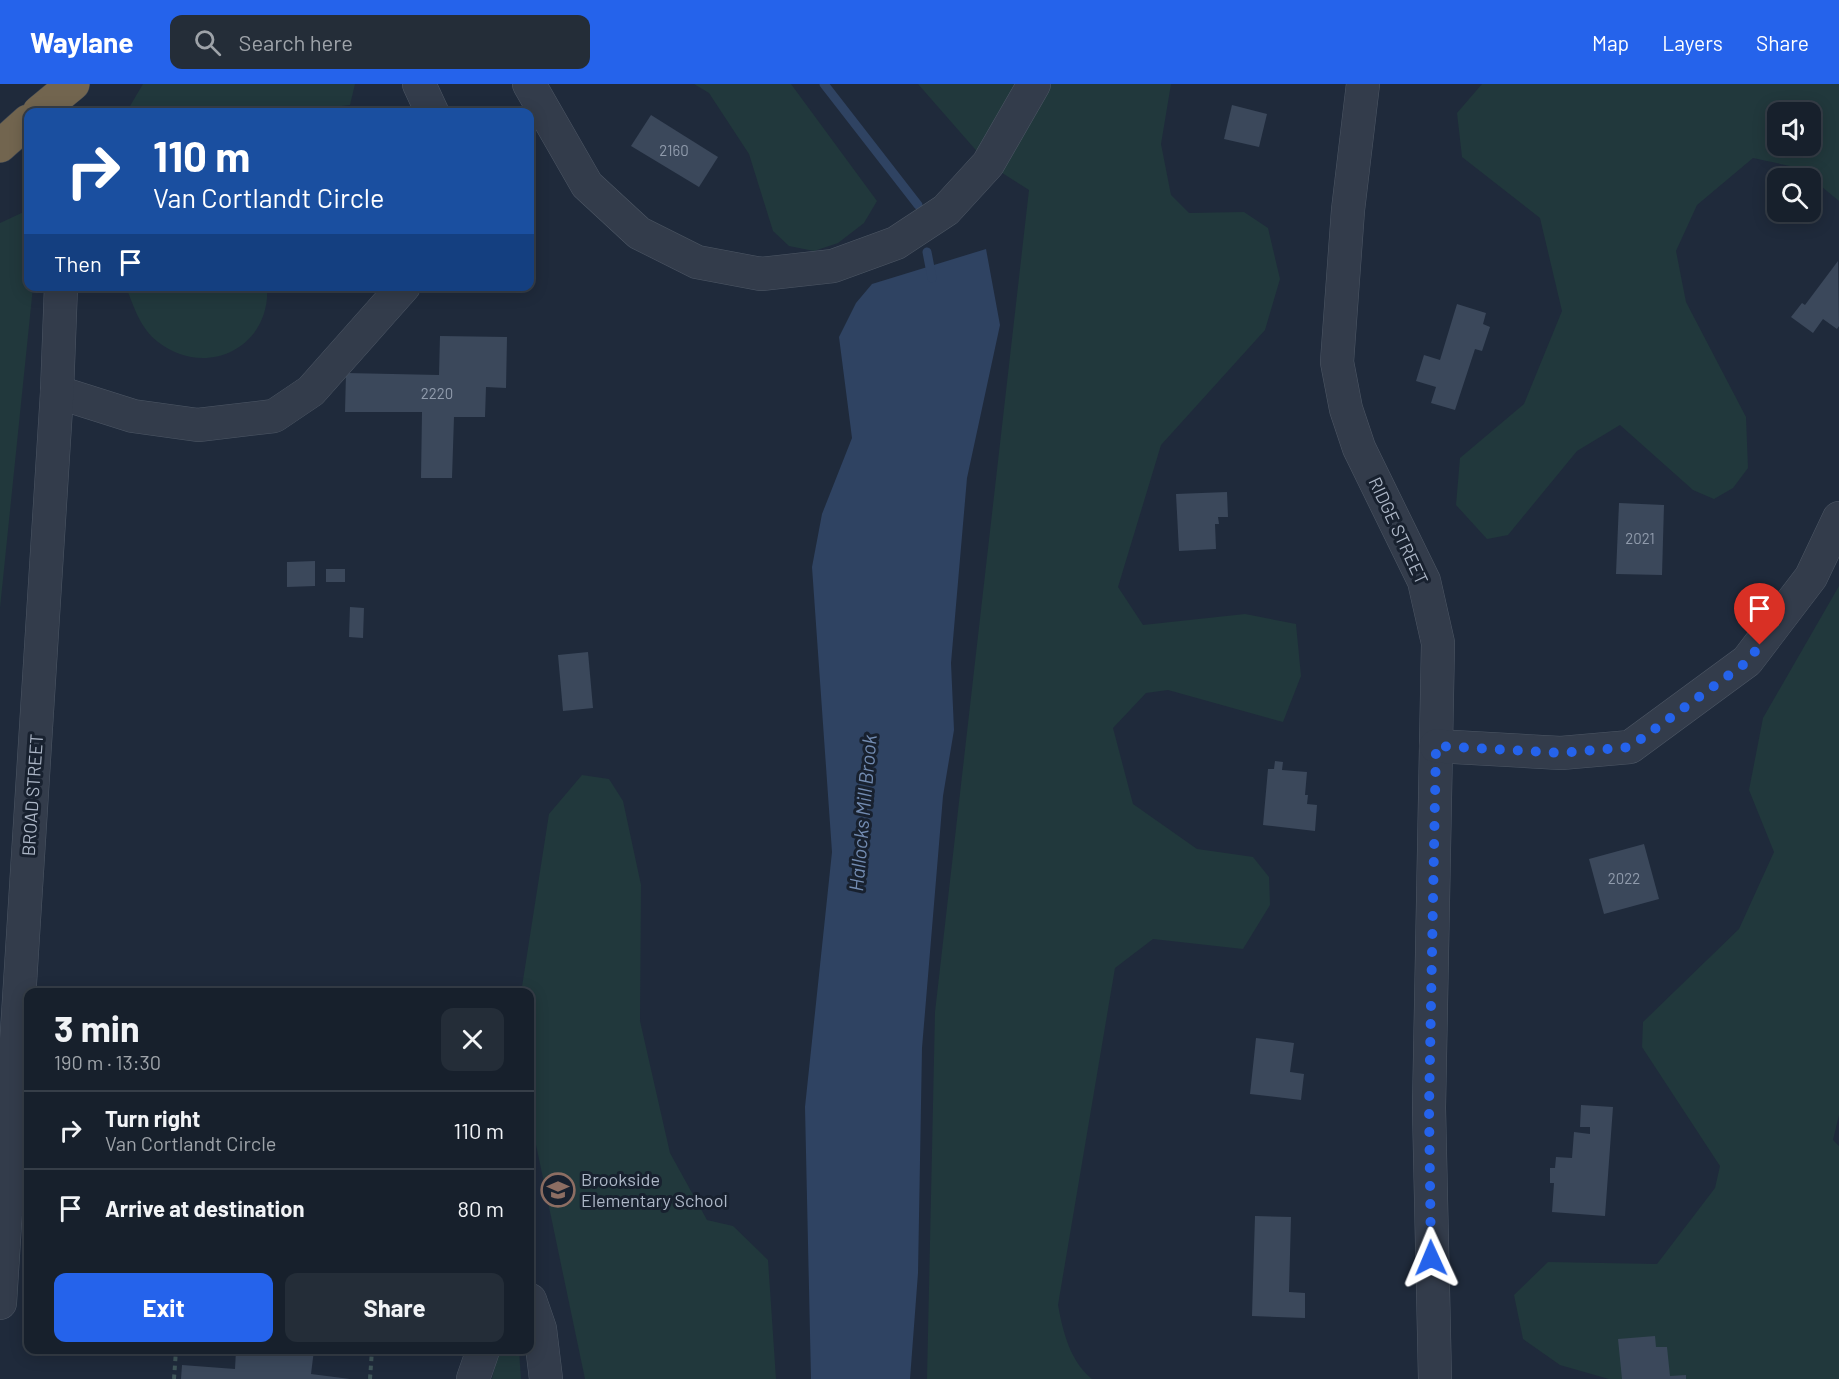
<!DOCTYPE html>
<html lang="en">
<head>
<meta charset="utf-8">
<style>
  body { margin:0; font-family:Barlow,sans-serif; background:#242d38; color:#f1f3f6; height:100vh; display:flex; flex-direction:column; font-size:22px; white-space:nowrap }
  * { box-sizing:border-box; margin:0 }
  p { font-size:20px; color:#9ea3a9 }
  .icon { flex:none; width:33px; height:33px; fill:none; stroke:currentColor; stroke-width:2; stroke-linecap:round; stroke-linejoin:round }
  .map { position:relative; flex:1; overflow:hidden }
  .drawer { position:absolute; left:24px; top:904px; width:510px; height:366px; display:flex; flex-direction:column; background:#17202c; border-radius:12px; box-shadow:0 3px 15px #0003,0 0 0 2px #363e48 }
  .drawer>* { flex:none }
  .guide { position:absolute; left:24px; top:24px; width:510px; height:183px; border-radius:12px; box-shadow:0 3px 15px #0003,0 0 0 2px #363e48; background:#1a4fa0; color:#fff; overflow:hidden }
  .tools { position:absolute; left:1767px; top:18px; display:grid; gap:12px }
  .tools a { display:grid; place-items:center; width:54px; height:54px; border-radius:12px; background:#17202c; box-shadow:0 3px 15px #0003,0 0 0 2px #363e48; font-size:30px }
  .pin { position:absolute; display:grid; place-items:center; width:51px; height:51px; color:#fff; margin:-62px -26px; border-radius:50% 50% 50% 0; rotate:-45deg; box-shadow:0 0 6px #0007 }
  .pin .icon { rotate:45deg }
  .me { position:absolute; width:66px; margin:-33px; rotate:359deg; stroke-linejoin:round; filter:drop-shadow(0 0 4px #0008) }
  .turn { display:flex; align-items:center; gap:21px; height:126px; padding:0 30px; font-size:27px }
  .turn .icon { width:78px; height:78px; stroke-width:2.5 }
  .turn b { display:block; font-size:42px; line-height:51px }
  .then { display:flex; align-items:center; height:57px; padding:0 30px; background:#0003; gap:12px; font-size:22px }
  .round { display:grid; place-items:center; flex:none; width:63px; height:63px; border-radius:12px; background:#242d38 }
  .head { display:flex; align-items:center; justify-content:space-between; height:102px; padding:0 30px }
  h1 { font-size:36px; font-weight:700; line-height:45px }
  .button { display:flex; gap:12px; margin-top:auto; padding:12px 30px }
  .button a { flex:1; height:69px; border-radius:12px; background:#2563eb; color:#fff; font-size:24px; font-weight:700; line-height:69px; text-align:center }
  .button a+a { background:#242d38; color:#f1f3f6 }
  ul { padding:0; list-style:none }
  li { display:flex; align-items:center; gap:18px; height:78px; padding:0 30px; border-top:2px solid #363e48 }
  li div { flex:1 }
  li b { display:block; font-size:22px }
  li em { font-style:normal }
  header { display:flex; align-items:center; gap:36px; box-sizing:border-box; height:84px; padding:0 30px; background:#2563eb; color:#fff }
  header strong { font-size:28px }
  nav { display:flex; gap:33px; margin-inline-start:auto; font-size:21px }
  .search { width:420px; height:54px; background:#242d38; display:flex; align-items:center; gap:15px; box-sizing:border-box; padding:0 21px; border-radius:12px; color:#9ea3a9; font-size:22px }
  .map>svg:first-child { display:block }
  .green { fill:#21383c; fill-rule:evenodd }
  .water { fill:#2f4362 }
  .lines { fill:none; stroke-linecap:round; stroke-linejoin:round }
  .stream { stroke:#2f4362; stroke-width:9 }
  .building { fill:#3b485b }
  .minor-casing { stroke:#4d5765; stroke-width:34 }
  .highway-casing { stroke:#3a4452; stroke-width:34 }
  .path { stroke:#3f5559; stroke-width:4; stroke-dasharray:4.5 4.5; stroke-linecap:butt }
  .minor { stroke:#333c4b; stroke-width:33 }
  .highway { stroke:#72654f; stroke-width:33 }
  .route { stroke:#2563eb; stroke-width:10; stroke-dasharray:0 18 }
  .labels { text-anchor:middle; stroke-width:6; stroke-linejoin:round; paint-order:stroke }
  .number-label { font-size:15px; fill:#909bac }
  .street-label { font-size:18px; fill:#adb7c7; stroke:#18212f }
  .poi-label { font-size:18px; fill:#adb7c7; stroke:#18212f; text-anchor:start }
  .water-label { font-size:20px; font-style:italic; fill:#738cb2; stroke:#18212f }
</style>
</head>
<body>
<header>
<strong>Waylane</strong>
<div class="search"><svg class="icon" aria-label="search" viewBox="0 0 24 24"><circle cx="10" cy="10" r="6"/><path d="M15 15l6 6"/></svg>Search here</div>
<nav><a>Map</a><a>Layers</a><a>Share</a></nav>
</header>
<div class="map">
<svg width="1839" height="1295" viewBox="0 0 1839 1295">
  <rect width="100%" height="100%" fill="#1f2a3b"/>
  <g class="green">
    <polygon points="143,0 355,0 350,21 297,28 129,28 130,22"/>
    <polygon points="694,0 791,0 877,117 864,139 838,159 814,167 789,162 773,147 749,70 709,9"/>
    <path d="M918,0H1171L1161,60L1171,111L1189,129L1244,128L1268,144L1280,195L1265,246L1161,361L1118,503L1143,541L1245,530L1296,540L1301,592L1283,638L1168,606L1146,609L1113,644L1133,720L1197,765L1253,773L1269,793L1270,821L1243,865L1153,855L1115,884L1058,1221C1063,1248 1070,1277 1092,1295H927L935,928L1029,106L988,80Z"/>
    <path d="M1482,0H1839V117L1799,84L1753,74L1697,121L1676,167L1686,218L1746,333L1748,384L1733,404L1714,415L1693,406L1620,341L1577,367L1508,451L1487,455L1456,421L1460,374L1524,320L1562,227L1540,134L1462,73L1457,29ZM1778,28H1810V62H1778Z"/>
    <polygon points="28,126 28,202 33,203 0,524 0,139"/>
    <path d="M126,203H267C271,264 205,295 158,258C140,244 134,223 126,203Z"/>
    <polygon points="1839,502 1839,1031 1833,1056 1839,1062 1839,1295 1609,1295 1560,1281 1523,1255 1514,1211 1548,1178 1657,1180 1715,1104 1720,1082 1642,963 1643,938 1739,845 1774,768 1749,706 1763,634"/>
    <polygon points="582,691 609,695 623,717 641,801 640,937 670,1069 707,1136 733,1142 768,1176 776,1295 585,1295 530,1032 530,909 521,909 549,730"/>
    <polygon points="499,1266 519,1266 521,1295 492,1295"/>
  </g>
  <polygon class="water" points="986,165 1000,241 967,394 951,579 954,646 943,712 922,964 918,1189 910,1295 811,1295 805,1023 832,768 812,483 822,430 852,354 839,253 856,219 872,200"/>
  <g class="lines">
    <g class="stream">
      <polyline points="824,0 918,121"/>
      <polyline points="927,168 932,194"/>
    </g>
  </g>
  <g class="building">
    <polygon points="1232,21 1267,30 1259,63 1224,55"/>
    <polygon points="651,31 718,73 699,103 631,62"/>
    <polygon points="1838,177 1839,242 1837,245 1823,235 1813,249 1791,233 1802,219 1805,221"/>
    <polygon points="1457,220 1486,229 1483,240 1490,243 1482,267 1475,265 1455,326 1431,319 1436,303 1416,297 1424,271 1440,276"/>
    <polygon points="440,252 507,253 506,304 486,303 485,333 454,333 452,394 421,394 422,328 345,328 346,289 439,291"/>
    <polygon points="1227,408 1228,433 1218,433 1219,440 1215,440 1216,465 1179,467 1176,410"/>
    <polygon points="1619,419 1664,421 1662,491 1616,490"/>
    <polygon points="315,477 315,502 287,503 287,478"/>
    <rect x="326" y="485" width="19" height="13"/>
    <polygon points="350,523 364,524 363,554 349,553"/>
    <polygon points="588,568 593,624 563,627 558,571"/>
    <polygon points="1275,677 1283,678 1282,686 1307,688 1305,711 1308,711 1307,720 1317,721 1315,747 1263,741 1268,685 1274,685"/>
    <polygon points="1644,760 1659,815 1604,830 1589,775"/>
    <polygon points="1256,954 1294,959 1290,988 1304,990 1301,1016 1250,1010"/>
    <polygon points="1581,1021 1613,1023 1605,1132 1552,1128 1554,1099 1550,1099 1550,1084 1555,1084 1556,1073 1572,1074 1574,1048 1590,1050 1590,1043 1580,1043"/>
    <polygon points="1255,1132 1291,1133 1289,1208 1305,1209 1305,1234 1252,1232"/>
    <polygon points="1655,1252 1656,1263 1667,1263 1670,1292 1686,1291 1686,1295 1622,1295 1618,1255"/>
    <polygon points="236,1266 314,1266 311,1290 350,1295 181,1295 182,1281 235,1285"/>
  </g>
  <g class="lines">
    <defs>
      <g id="minor">
        <polyline points="419,0 432,28"/>
        <polyline points="529,0 587,101 639,149 697,178 761,190 833,182 896,159 946,126 988,80 1034,0"/>
        <polyline points="1363,0 1348,126 1337,278 1346,325 1359,364 1424,497 1438,559 1429,1024 1435,1295"/>
        <polyline points="57,308 133,332 198,341 274,332 311,307 404,202"/>
        <polyline points="1436,662 1561,669 1630,663 1747,577 1811,493 1839,434"/>
        <polyline points="530,1216 540,1245 546,1295"/>
        <polyline points="0,1219 57,308 61,202"/>
        <polyline points="473,1295 483,1266"/>
      </g>
      <g id="highway">
        <polyline points="39,28 73,0"/>
        <polyline points="0,62 28,37"/>
      </g>
    </defs>
    <use href="#minor" class="minor-casing"/>
    <use href="#highway" class="highway-casing"/>
    <g class="path">
      <polyline points="174,1295 176,1266"/>
      <polyline points="370,1295 372,1266"/>
    </g>
    <use href="#minor" class="minor"/>
    <use href="#highway" class="highway"/>
  </g>
  <g class="lines">
    <polyline class="route" points="1431,1174 1429,1024 1436,662 1561,669 1630,663 1747,578 1760,561"/>
  </g>
  <defs>
    <symbol id="school-ring" viewBox="-11 -11 22 22"><circle r="9.5" fill="#18212f" stroke="#8d6e63" stroke-width="1.5"/><path d="M0-5L7-2L0 1L-7-2ZM-4 1L0 2.5L4 1V4Q0 6-4 4Z" fill="#8d6e63"/></symbol>
  </defs>
  <g fill-rule="evenodd">
    <use href="#school-ring" x="539" y="1087" width="38" height="38"/>
  </g>
  <g class="labels">
    <g class="number-label">
      <text x="674" y="72">2160</text>
      <text x="437" y="315">2220</text>
      <text x="1640" y="460">2021</text>
      <text x="1624" y="800">2022</text>
    </g>
    <g class="street-label">
      <text transform="translate(1398 447) rotate(65)" y="6">RIDGE STREET</text>
      <text transform="translate(33 711) rotate(-86)" y="6">BROAD STREET</text>
    </g>
    <g class="poi-label">
      <text x="581" y="1102">Brookside<tspan x="581" dy="21">Elementary School</tspan></text>
    </g>
    <g class="water-label">
      <text transform="translate(863 729) rotate(-85)" y="7">Hallocks Mill Brook</text>
    </g>
  </g>
</svg>
<div class="tools">
<a><svg class="icon" aria-label="sound" viewBox="0 0 24 24"><path d="M4 9h4l5-4v14l-5-4H4zM17 9q2 3 0 6"/></svg></a>
<a><svg class="icon" aria-label="search" viewBox="0 0 24 24"><circle cx="10" cy="10" r="6"/><path d="M15 15l6 6"/></svg></a>
</div>
<div class="pin" style="left:1760px;top:561px;background:#d93025"><svg class="icon" aria-label="arrive" viewBox="0 0 24 24"><path d="M6 21V4h12l-3 4 3 4H6"/></svg></div>
<svg class="me" style="left:1431px;top:1174px" viewBox="-20 -20 40 40"><path d="M0-17L14 15 0 8-14 15z" fill="#2563eb" stroke="#fff" stroke-width="4"/></svg>
<div class="guide">
<div class="turn"><svg class="icon" aria-label="right" viewBox="0 0 24 24"><path d="M7 20v-9h11M14 6l5 5-5 5"/></svg><div><b>110 m</b>Van Cortlandt Circle</div></div>
<div class="then">Then<svg class="icon" aria-label="arrive" viewBox="0 0 24 24"><path d="M6 21V4h12l-3 4 3 4H6"/></svg></div>
</div>
<section class="drawer">
<div class="head"><div><h1>3 min</h1><p>190 m · 13:30</p></div><a class="round"><svg class="icon" aria-label="close" viewBox="0 0 24 24"><path d="M6 6l12 12M18 6L6 18"/></svg></a></div>
<ul>
<li><svg class="icon" aria-label="right" viewBox="0 0 24 24"><path d="M7 20v-9h11M14 6l5 5-5 5"/></svg><div><b>Turn right</b><p>Van Cortlandt Circle</p></div><em>110 m</em></li>
<li><svg class="icon" aria-label="arrive" viewBox="0 0 24 24"><path d="M6 21V4h12l-3 4 3 4H6"/></svg><div><b>Arrive at destination</b></div><em>80 m</em></li>
</ul>
<div class="button"><a>Exit</a><a>Share</a></div>
</section>
</div>
</body>
</html>
